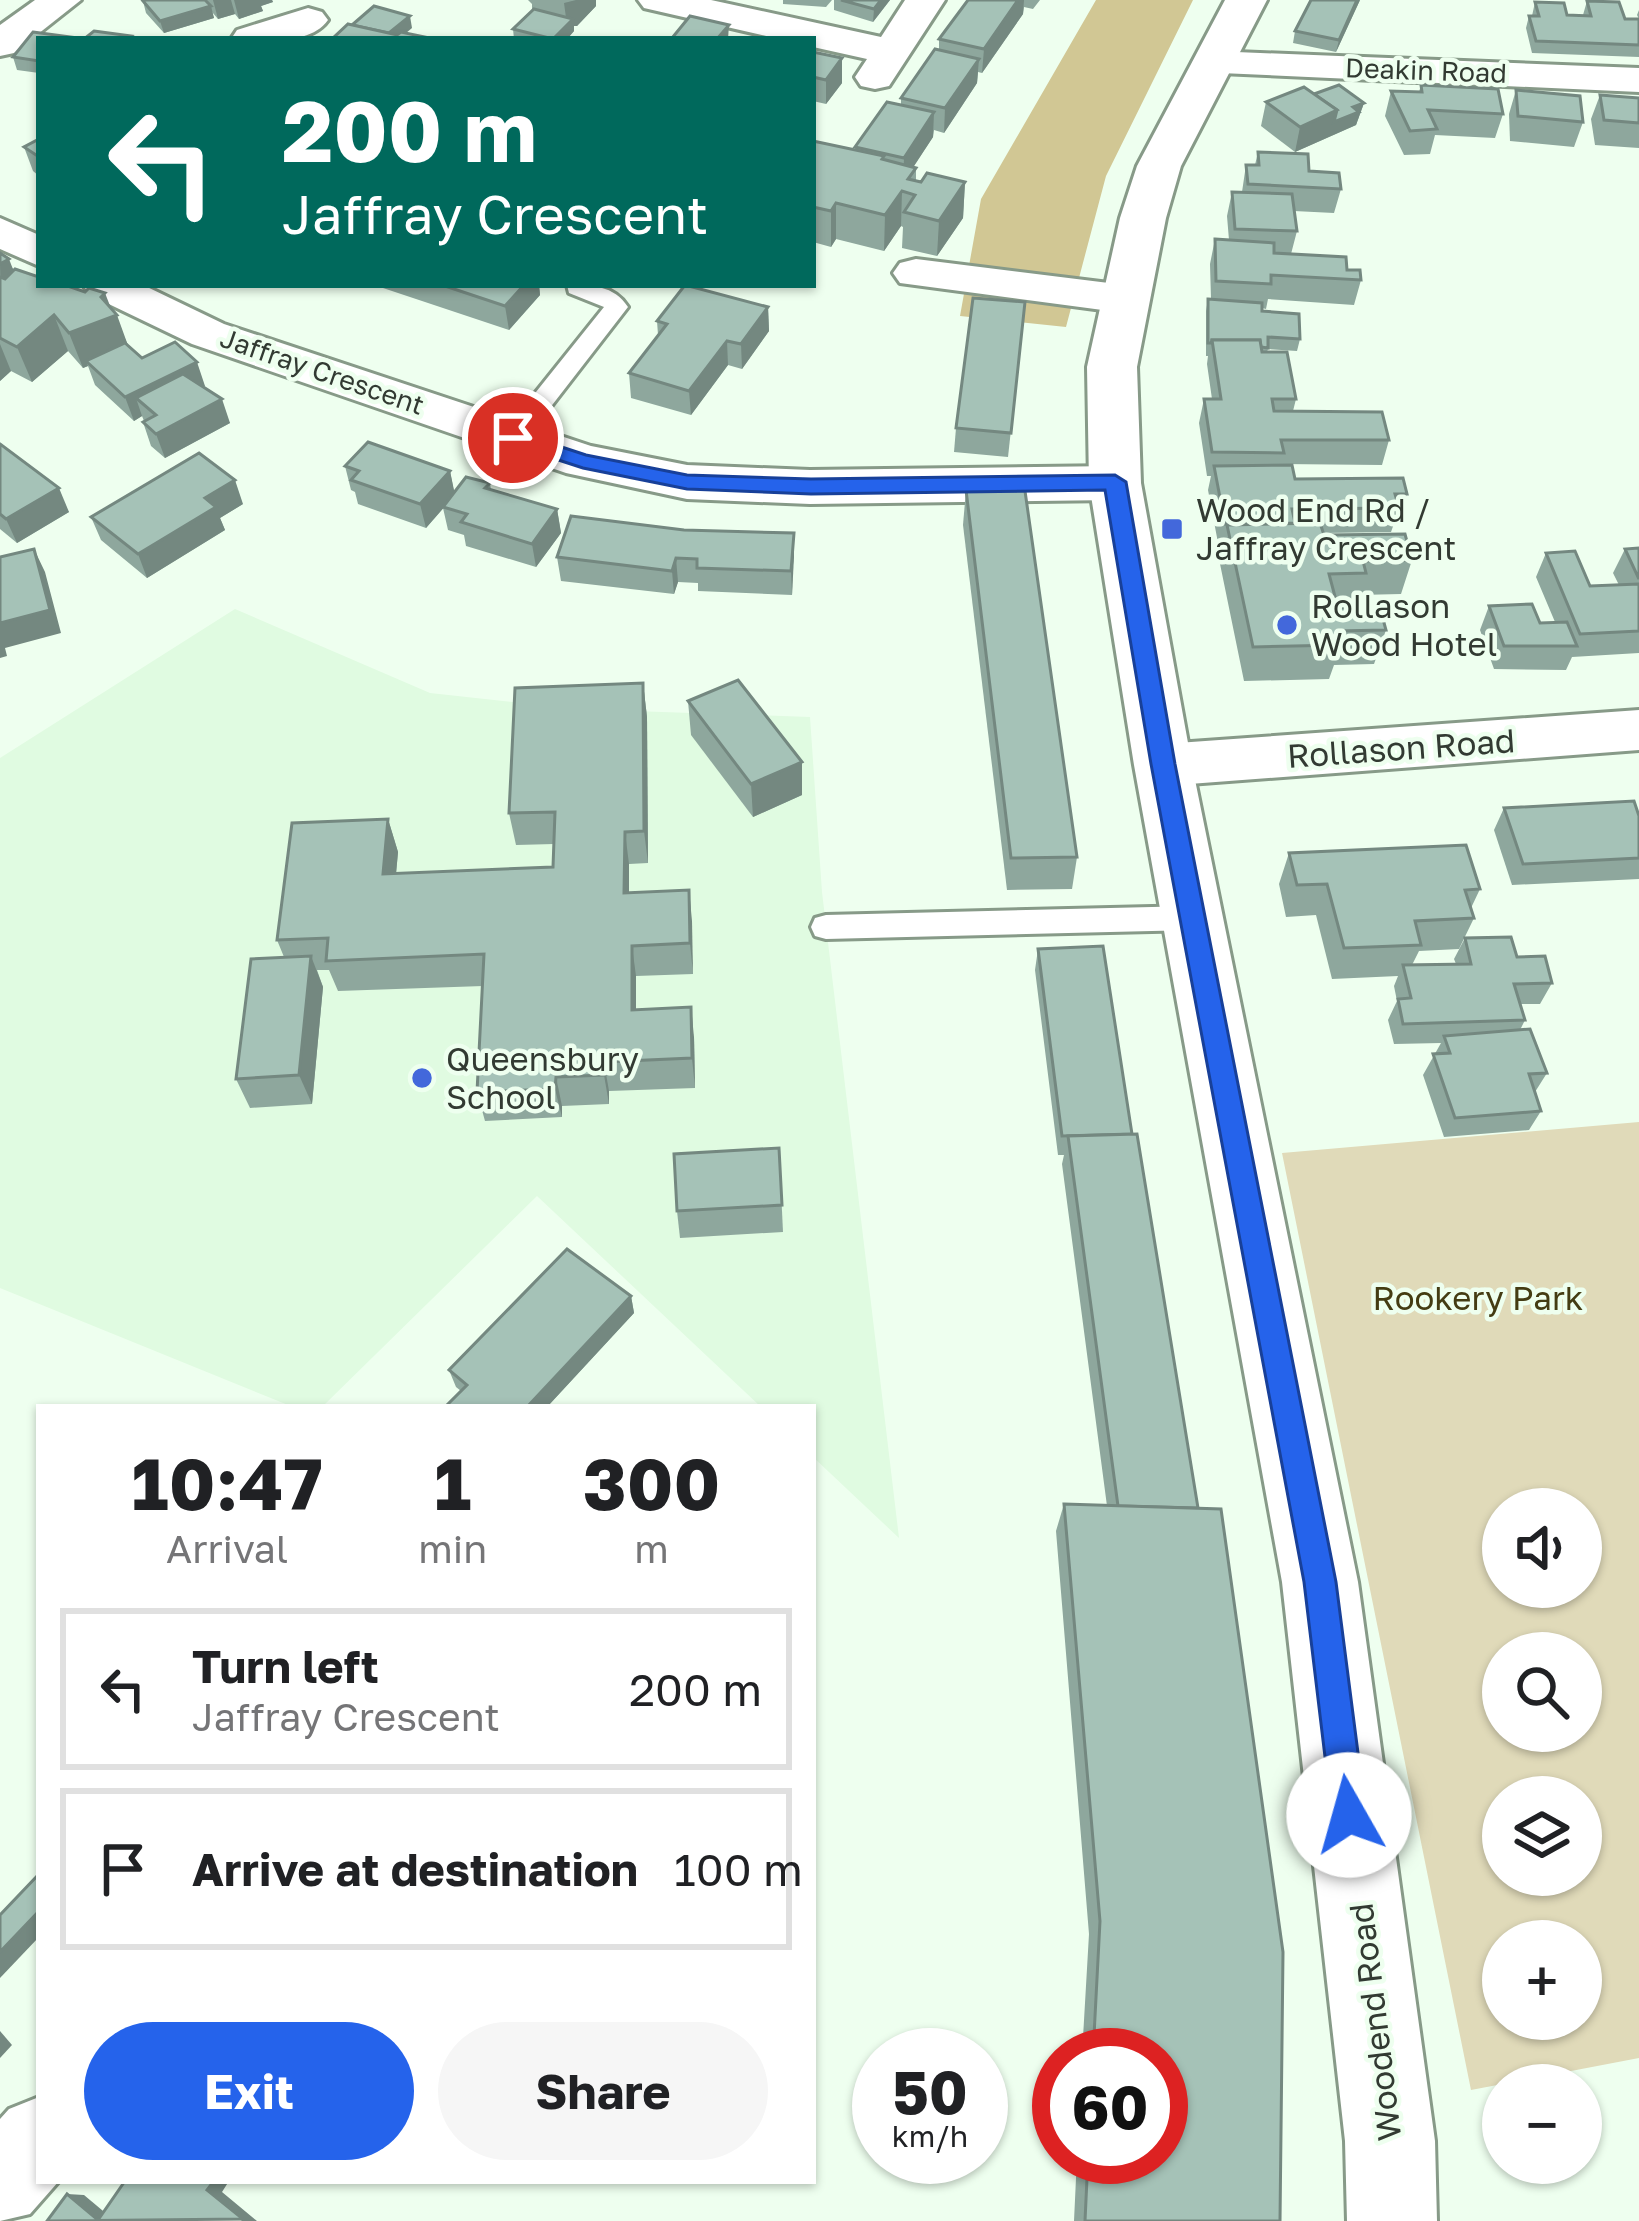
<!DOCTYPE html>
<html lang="en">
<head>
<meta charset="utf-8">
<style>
  body { margin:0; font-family:"Golos Text",sans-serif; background:#f6f6f6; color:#202124; height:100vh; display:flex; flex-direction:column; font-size:45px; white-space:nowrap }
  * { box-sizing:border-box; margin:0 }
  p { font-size:39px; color:#757577 }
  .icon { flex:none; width:66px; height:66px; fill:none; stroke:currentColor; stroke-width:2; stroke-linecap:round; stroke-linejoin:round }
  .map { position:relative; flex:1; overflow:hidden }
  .details { position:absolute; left:36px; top:1404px; width:780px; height:780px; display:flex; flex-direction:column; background:#fff; border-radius:0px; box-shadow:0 3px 9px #0004 }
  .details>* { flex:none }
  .guide { position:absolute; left:36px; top:36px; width:780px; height:252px; border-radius:0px; box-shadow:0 3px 9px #0004; background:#00695c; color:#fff; overflow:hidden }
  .fabs { position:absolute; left:1482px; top:1488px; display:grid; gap:24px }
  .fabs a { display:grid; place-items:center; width:120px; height:120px; border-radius:50%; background:#fff; box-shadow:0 3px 9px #0004; font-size:60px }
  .speed { position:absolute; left:852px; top:2028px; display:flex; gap:24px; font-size:60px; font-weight:700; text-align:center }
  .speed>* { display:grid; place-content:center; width:156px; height:156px; border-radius:50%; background:#fff; box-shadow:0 3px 9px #0004; line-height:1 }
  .speed small { font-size:30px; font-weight:400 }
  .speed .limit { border:18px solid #d22; background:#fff; color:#111 }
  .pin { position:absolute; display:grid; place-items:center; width:102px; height:102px; color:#fff; margin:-51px; border:6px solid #fff; border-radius:50%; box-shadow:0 3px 12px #0007 }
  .me { position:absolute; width:132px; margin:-66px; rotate:353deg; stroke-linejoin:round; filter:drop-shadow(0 0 9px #0008) }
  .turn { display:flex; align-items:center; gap:42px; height:252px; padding:0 48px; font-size:54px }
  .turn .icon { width:156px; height:156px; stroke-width:2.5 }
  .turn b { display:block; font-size:84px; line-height:102px }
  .eta { display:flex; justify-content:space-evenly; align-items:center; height:204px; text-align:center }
  .eta b { font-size:72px; font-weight:700; line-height:84px }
  .cta { display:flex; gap:24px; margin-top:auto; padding:24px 48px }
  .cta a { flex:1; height:138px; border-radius:72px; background:#2563eb; color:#fff; font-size:48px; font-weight:700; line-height:138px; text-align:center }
  .cta a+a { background:#f6f6f6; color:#202124 }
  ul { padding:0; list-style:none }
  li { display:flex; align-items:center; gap:36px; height:162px; margin:0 24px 18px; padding:0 24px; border:6px solid #e0e0e0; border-radius:0px }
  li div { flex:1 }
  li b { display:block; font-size:45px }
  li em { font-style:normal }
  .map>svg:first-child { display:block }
  .built { fill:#e0fbe1 }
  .green { fill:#e0dab9; fill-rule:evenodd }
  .forest { fill:#d1c794 }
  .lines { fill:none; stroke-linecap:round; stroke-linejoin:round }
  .service-casing { stroke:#879a88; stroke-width:6 }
  .minor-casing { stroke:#879a88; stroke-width:6 }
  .primary-casing { stroke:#879a88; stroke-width:6 }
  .service { fill:#fff; fill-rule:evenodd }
  .minor { fill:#fff; fill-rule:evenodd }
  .primary { fill:#fff; fill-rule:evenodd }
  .wall { fill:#8ea79d }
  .shaded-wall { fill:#748880 }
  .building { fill:#a5c2b7; stroke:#748880; stroke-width:3 }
  .route { fill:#2563eb; stroke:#184099; stroke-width:3 }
  .poi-dot { fill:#4368db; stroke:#eeffef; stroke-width:4.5 }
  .labels { text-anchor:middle; stroke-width:9; stroke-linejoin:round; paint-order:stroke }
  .far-street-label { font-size:27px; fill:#323a32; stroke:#eeffef }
  .poi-label { font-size:33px; fill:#323a32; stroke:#eeffef; text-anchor:start }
  .street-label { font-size:33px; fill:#323a32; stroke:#eeffef }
  .park-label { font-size:33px; fill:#443c13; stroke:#eeffef }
</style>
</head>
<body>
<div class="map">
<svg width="1639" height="2221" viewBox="0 0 1639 2221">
  <rect width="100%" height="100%" fill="#eeffef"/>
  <polygon class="built" points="235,609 430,693 575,709 810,717 822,892 899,1538 813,1457 813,1407 761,1407 537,1196 322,1407 293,1407 0,1288 0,758"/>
  <path class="green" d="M1639,1122V2058L1471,2090L1282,1153ZM1503,1509H1581V1587H1503ZM1503,1653H1581V1731H1503ZM1503,1797H1581V1875H1503ZM1503,1941H1581V2019H1503Z"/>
  <polygon class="forest" points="1096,0 1193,0 1106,176 1066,327 960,316 981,199"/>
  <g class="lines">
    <defs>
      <g id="service">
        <path d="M567,285C591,285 614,285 628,307L522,444H504L500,438L504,432L604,307L569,293Z"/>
        <polygon points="1194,906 1205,909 1209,918 1205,927 1194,930 826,939 815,936 811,927 815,918 826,915"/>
      </g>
      <g id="minor">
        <polygon points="35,0 81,0 14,53 0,56 0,25"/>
        <polygon points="638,0 711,0 881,37 905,0 945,0 889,86 875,89 861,86 855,77 867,59 813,47 813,39 779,39 644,8"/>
        <path d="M308,8L322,12L328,20C309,47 260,39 231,39L237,30Z"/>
        <polygon points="1212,51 1639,68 1639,92 1198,72 1192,63 1198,54"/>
        <polygon points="0,218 39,235 39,266 0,249"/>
        <polygon points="916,259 1125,285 1141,289 1148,299 1141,309 1125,313 900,283 893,273 900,263"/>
        <polygon points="83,285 143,285 224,324 591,446 687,465 810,470 1115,466 1133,471 1140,483 1133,495 1115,500 810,504 687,499 566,473 192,344 90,295"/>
        <polygon points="1639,710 1639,750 1163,786 1143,780 1135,765 1143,750 1163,744"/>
        <polygon points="39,2097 39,2181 59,2181 30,2214 0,2221 0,2119 9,2109"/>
      </g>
      <polygon id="primary" points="1225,0 1267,0 1181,166 1166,218 1137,367 1141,483 1192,765 1358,1582 1435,2141 1437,2221 1347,2221 1345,2141 1282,1582 1134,765 1089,483 1087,367 1120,218 1137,166"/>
    </defs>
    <use href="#service" class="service-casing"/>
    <use href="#minor" class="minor-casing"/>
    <use href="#primary" class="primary-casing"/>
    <use href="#service" class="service"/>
    <use href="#minor" class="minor"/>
    <use href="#primary" class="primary"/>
  </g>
  <g class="wall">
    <polygon points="146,0 272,0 273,2 261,6 263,11 239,19 235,14 218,19 212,12 214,18 164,33 146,13 143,1"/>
    <polygon points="528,0 596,0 596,6 577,26 574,26 574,31 567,39 514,39 513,29 532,10 532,4"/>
    <polygon points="783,0 832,0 826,7 783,4"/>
    <polygon points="834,0 890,0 873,22 834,10"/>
    <polygon points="968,0 1040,0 1033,9 1024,7 1023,14 982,73 978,72 977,83 944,133 934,130 933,137 913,167 916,168 916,181 965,182 963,218 937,256 902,248 903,227 901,226 884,251 836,239 831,247 813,242 813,141 855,150 855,147 901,105 901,98 939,50 939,39"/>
    <polygon points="1360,0 1336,52 1293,43 1295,31"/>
    <polygon points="1587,1 1625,19 1639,19 1637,15 1639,10 1639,57 1532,53 1526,28 1529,16 1532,16 1535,2 1567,15 1583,15"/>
    <polygon points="33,32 71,37 71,39 39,39 39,73 17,70 13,57"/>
    <polygon points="813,52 842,83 826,104 813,101"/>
    <polygon points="1421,85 1503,114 1495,138 1435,135 1430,154 1404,155 1385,116 1391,91 1419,92"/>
    <polygon points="1516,90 1583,122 1574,147 1510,141 1509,114"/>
    <polygon points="1314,94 1364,103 1356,125 1295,152 1261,126 1266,102"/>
    <polygon points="1600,95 1639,98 1639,148 1595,145 1591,119"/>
    <polygon points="39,139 39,176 33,171 24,147"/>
    <polygon points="1258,152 1309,171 1341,189 1334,213 1294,211 1297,231 1291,254 1347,270 1361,280 1354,305 1268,299 1266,309 1262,308 1262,311 1300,339 1297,351 1268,349 1267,352 1296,399 1293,411 1389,440 1382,465 1281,464 1280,466 1295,479 1407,494 1399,518 1396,518 1391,532 1323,533 1324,535 1412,560 1401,594 1359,595 1355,608 1386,630 1374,664 1334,665 1329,679 1244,681 1219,559 1222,548 1219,548 1208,490 1211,476 1207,476 1199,423 1204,399 1212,399 1207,364 1208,356 1206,356 1206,311 1208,299 1211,299 1210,264 1215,239 1229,240 1227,216 1232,192 1242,192 1246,165 1255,165"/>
    <polygon points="0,253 14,270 111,309 128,345 142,358 205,386 203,387 230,423 165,458 151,446 143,422 144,421 142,416 134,421 95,385 88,366 83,368 68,351 32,382 11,371 0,381"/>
    <polygon points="374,285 539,285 540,295 509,330"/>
    <polygon points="1025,302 1008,457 954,452 956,428"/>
    <polygon points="768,307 769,331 742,369 728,365 691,415 631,398 629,373 658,335 657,321"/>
    <polygon points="0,444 69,512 17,543 0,529"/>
    <polygon points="345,466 450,471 454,492 490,483 491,490 557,509 561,533 536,567 466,546 464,535 448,530 443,508 426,528 358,504 355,492 351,490"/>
    <polygon points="966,490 1077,857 1072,889 1007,890 963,525"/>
    <polygon points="243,504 220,518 225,530 147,578 101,540 91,517"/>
    <polygon points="684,530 794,533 792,595 698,591 698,583 678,582 674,594 561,581 557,557"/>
    <polygon points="1639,548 1639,653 1572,657 1566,670 1494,669 1480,630 1489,606 1540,623 1555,622 1536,577 1546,553 1590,586 1619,585 1613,573 1625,549"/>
    <polygon points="643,683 647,717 648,863 629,864 629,893 689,890 693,974 636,976 636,1010 694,1037 695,1088 609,1091 609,1104 562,1106 562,1117 485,1121 477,1092 483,986 338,991 329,970 317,970 323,987 312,1104 250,1108 236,1079 284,957 277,940 388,819 398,852 396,874 553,867 554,844 516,845 509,813"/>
    <polygon points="688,701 802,762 802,795 753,817 691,735"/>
    <polygon points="1504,808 1639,816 1639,879 1512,885 1494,830"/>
    <polygon points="1289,853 1480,889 1471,908 1474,918 1459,949 1419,951 1412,965 1456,964 1454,959 1465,938 1517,957 1552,983 1540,1004 1520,1004 1525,1020 1520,1030 1547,1073 1535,1092 1541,1111 1529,1130 1444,1137 1423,1075 1441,1043 1394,1044 1388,1020 1397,1001 1394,986 1398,976 1332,979 1316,915 1286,917 1279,884"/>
    <polygon points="1038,949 1280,2221 1074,2221 1077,2157 1161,2157 1161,2055 1082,2055 1089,1934 1056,1531 1064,1504 1107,1506 1062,1164 1064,1155 1058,1155 1035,970"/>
    <polygon points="779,1148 783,1232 680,1238 677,1211"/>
    <polygon points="631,1296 634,1313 547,1407 445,1407 461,1391 456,1387 449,1370"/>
  </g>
  <g class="shaded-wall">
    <polygon points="213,0 231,0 235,14 218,19"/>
    <polygon points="234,0 272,0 273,2 261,6 263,11 239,19"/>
    <polygon points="576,0 596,0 596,6 577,26 574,26 574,31 567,39 553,39 567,25 564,3"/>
    <polygon points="881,0 890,0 873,22 874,9"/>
    <polygon points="1018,0 1024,0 1023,14 982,73 984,49"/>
    <polygon points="1357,0 1360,0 1336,52 1339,40"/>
    <polygon points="211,6 214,18 164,33 160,21"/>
    <polygon points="410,16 412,28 399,39 383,39"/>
    <polygon points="729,25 728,39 717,39"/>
    <polygon points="842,58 842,83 826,104 826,80"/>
    <polygon points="979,59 977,83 944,133 945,108"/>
    <polygon points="1364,103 1356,125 1295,152 1300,127 1337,110"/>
    <polygon points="934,112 933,137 903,183 904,158"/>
    <polygon points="965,182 963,218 937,256 939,221"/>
    <polygon points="902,191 901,226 884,251 885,215"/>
    <polygon points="836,203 836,239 831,247 831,211"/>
    <polygon points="9,259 23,295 1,307 0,264"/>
    <polygon points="524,285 539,285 540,295 509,330 505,306"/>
    <polygon points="105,293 114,316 117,315 130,351 86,361 88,366 83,368 69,333"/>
    <polygon points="768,307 769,331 742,369 741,344"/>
    <polygon points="54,315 68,351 32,382 17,347"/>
    <polygon points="727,341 728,365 691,415 689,391"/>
    <polygon points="0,344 11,371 0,381"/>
    <polygon points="197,362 205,386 152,412 136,398 142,416 134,421 125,397"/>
    <polygon points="222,399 230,423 165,458 156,434"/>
    <polygon points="450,471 455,495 426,528 420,504"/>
    <polygon points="235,480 243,504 220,518 225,530 147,578 138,554 205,498"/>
    <polygon points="59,488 69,512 17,543 6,519"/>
    <polygon points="557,509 561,533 536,567 532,544"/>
    <polygon points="794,533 794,557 792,595 791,571"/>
    <polygon points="34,549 45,572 61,633 5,648 7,656 0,658 0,623"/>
    <polygon points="676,558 678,582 674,594 672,571"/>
    <polygon points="643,683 647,717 648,863 644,831"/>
    <polygon points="802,762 802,795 753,817 751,784"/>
    <polygon points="388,819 398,852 393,906 383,874"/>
    <polygon points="625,832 629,864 629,924 624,893"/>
    <polygon points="689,890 692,921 693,974 690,943"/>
    <polygon points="632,946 636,976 636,1040 632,1010"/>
    <polygon points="311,956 323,987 312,1104 299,1075"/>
    <polygon points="691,1007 694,1037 695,1088 692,1058"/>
    <polygon points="604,1062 609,1091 609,1104 604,1075"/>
    <polygon points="556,1077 562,1106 562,1117 555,1089"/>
    <polygon points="631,1296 634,1313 547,1407 527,1407"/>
    <polygon points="39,1911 39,1937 0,1978 0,1952"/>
    <polygon points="0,2031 12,2045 0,2058"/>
    <polygon points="214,2181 229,2181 222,2192 257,2221 242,2221 207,2190"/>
    <polygon points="67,2194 84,2195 115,2221 98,2220"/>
  </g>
  <g class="building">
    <polygon points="146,0 205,0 211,6 160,21 143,1"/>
    <polygon points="841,0 881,0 874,9"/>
    <polygon points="968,0 1018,0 984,49 939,39"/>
    <polygon points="1311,0 1357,0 1339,40 1295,31"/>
    <polygon points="1587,1 1619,2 1625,19 1639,19 1639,45 1536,41 1529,16 1539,16 1535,2 1564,3 1567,15 1591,16"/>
    <polygon points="374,6 410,16 389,33 352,25"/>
    <polygon points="534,9 573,19 553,39 513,29"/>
    <polygon points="690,16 729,25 717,39 672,38"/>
    <polygon points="348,24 397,35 401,32 425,37 424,39 332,39"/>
    <polygon points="94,31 131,36 127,39 84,39"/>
    <polygon points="33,32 71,37 69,39 39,39 39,61 13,57"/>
    <polygon points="935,49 979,59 945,108 901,98"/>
    <polygon points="813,52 842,58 826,80 813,77"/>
    <polygon points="1339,85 1364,103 1353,107 1359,112 1334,122 1337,110 1314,94"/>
    <polygon points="1421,85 1498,89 1503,114 1428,110 1437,129 1410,131 1391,91 1422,92"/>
    <polygon points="1304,87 1337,110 1300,127 1266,102"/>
    <polygon points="1516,90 1580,96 1583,122 1518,116"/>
    <polygon points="1600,95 1639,98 1639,123 1604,120"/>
    <polygon points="887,102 934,112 904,158 855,147"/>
    <polygon points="39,139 39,157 24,147"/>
    <polygon points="813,141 884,156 882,159 916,168 908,179 921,182 927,173 965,182 939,221 904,212 915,195 902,191 885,215 836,203 831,211 813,207"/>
    <polygon points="1258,152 1308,154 1309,171 1339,173 1341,189 1248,184 1246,165 1259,165"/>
    <polygon points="1232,192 1292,194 1297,231 1235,229"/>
    <polygon points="1215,239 1274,243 1274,253 1346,257 1347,270 1360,270 1361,280 1271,275 1271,284 1216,281"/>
    <polygon points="0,253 9,259 0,264"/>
    <polygon points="15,269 39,277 39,285 65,285 85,292 89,288 105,293 101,297 117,315 69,333 54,315 17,347 0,338 0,277 5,279"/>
    <polygon points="442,285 524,285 505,306"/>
    <polygon points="685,285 768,307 741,344 727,341 689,391 629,373 667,324 657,321"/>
    <polygon points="973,298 1025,302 1011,433 956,428"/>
    <polygon points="1208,299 1262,303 1262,311 1299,314 1300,339 1268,337 1268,348 1261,347 1260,340 1212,340 1211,343 1208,343"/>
    <polygon points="1212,340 1260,340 1262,352 1287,352 1296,399 1272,399 1274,411 1382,412 1389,440 1281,440 1284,453 1212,452 1204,399 1221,399"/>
    <polygon points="175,342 197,362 125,397 86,361 125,343 142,358"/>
    <polygon points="183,374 222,399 156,434 143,422 156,415 136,398"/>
    <polygon points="368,442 450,471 420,504 351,480 359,471 345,466"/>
    <polygon points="0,444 59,488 6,519 0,514"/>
    <polygon points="199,453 235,480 205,498 216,507 138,554 91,517"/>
    <polygon points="1292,465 1295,479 1403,478 1407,494 1395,494 1399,508 1292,509 1295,523 1225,524 1214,466"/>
    <polygon points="466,477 490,483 485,488 557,509 532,544 461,522 467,514 443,507"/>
    <polygon points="966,490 1025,491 1077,857 1011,858"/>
    <polygon points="571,516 684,530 794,533 791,571 697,568 697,559 676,558 672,571 557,557"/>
    <polygon points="1320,523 1324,535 1405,534 1412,560 1363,561 1366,573 1329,574 1338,608 1380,608 1386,630 1337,631 1340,645 1253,647 1227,525"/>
    <polygon points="1639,548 1639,579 1625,549"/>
    <polygon points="34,549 50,610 0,623 0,557"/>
    <polygon points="1575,551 1590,586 1639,584 1639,631 1580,634 1546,553"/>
    <polygon points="1532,604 1540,623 1567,622 1577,646 1504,646 1489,606"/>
    <polygon points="738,680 802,762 751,784 688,701"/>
    <polygon points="643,683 644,831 625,832 624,893 689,890 690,943 632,946 632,1010 691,1007 692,1058 604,1062 604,1075 556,1077 555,1089 477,1092 484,954 326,961 328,938 277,940 292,823 388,819 383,874 553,867 555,812 509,813 515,688"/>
    <polygon points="1634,801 1639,816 1639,858 1523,864 1504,808"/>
    <polygon points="1466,845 1480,889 1465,890 1474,918 1415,921 1421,945 1344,948 1327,884 1297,885 1289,853"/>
    <polygon points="1511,937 1517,957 1545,956 1552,983 1514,984 1525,1020 1403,1024 1398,999 1411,998 1403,965 1471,964 1465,938"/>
    <polygon points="1103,946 1132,1134 1062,1136 1038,949"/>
    <polygon points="311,956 299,1075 236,1079 251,959"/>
    <polygon points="1530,1029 1547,1073 1529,1074 1541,1111 1455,1118 1433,1054 1450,1053 1444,1036"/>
    <polygon points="1137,1134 1198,1508 1118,1506 1068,1136"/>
    <polygon points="779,1148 782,1205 677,1211 674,1154"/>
    <polygon points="567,1249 631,1296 527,1407 445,1407 467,1385 449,1370"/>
    <polygon points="1064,1504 1221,1509 1283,1952 1280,2221 1085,2221 1088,2157 1161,2157 1161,2055 1093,2055 1100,1921"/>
    <polygon points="39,1874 39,1911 0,1952 0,1915"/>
    <polygon points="125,2181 214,2181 207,2190 243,2219 47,2221 67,2194 98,2220"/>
  </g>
  <polygon class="route" points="513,431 586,455 687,475 811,479 1115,475 1126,482 1175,764 1336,1582 1366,1815 1361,1827 1349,1832 1337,1827 1332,1815 1304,1582 1151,764 1105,490 811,494 687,489 583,468 506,443 503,438"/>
  <g class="poi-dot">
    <rect x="1160" y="517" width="24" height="24" rx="6"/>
    <circle cx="1287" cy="625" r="12"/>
    <circle cx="422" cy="1078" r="12"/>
  </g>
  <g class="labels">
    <g class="far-street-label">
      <text transform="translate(1426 71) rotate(2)" y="9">Deakin Road</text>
      <text transform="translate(322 372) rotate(19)" y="9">Jaffray Crescent</text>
    </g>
    <g class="poi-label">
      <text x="1196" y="522">Wood End Rd /<tspan x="1196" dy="38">Jaffray Crescent</tspan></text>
      <text x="1311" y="618">Rollason<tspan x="1311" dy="38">Wood Hotel</tspan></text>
      <text x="446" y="1071">Queensbury<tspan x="446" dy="38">School</tspan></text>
    </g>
    <g class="street-label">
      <text transform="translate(1401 748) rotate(-4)" y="12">Rollason Road</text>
      <text transform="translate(1375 2022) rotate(-97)" y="12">Woodend Road</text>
    </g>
    <g class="park-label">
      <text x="1478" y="1310">Rookery Park</text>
    </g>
  </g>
</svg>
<div class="fabs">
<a><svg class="icon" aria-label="sound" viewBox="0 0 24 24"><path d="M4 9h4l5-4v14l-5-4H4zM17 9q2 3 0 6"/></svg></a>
<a><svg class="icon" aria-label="search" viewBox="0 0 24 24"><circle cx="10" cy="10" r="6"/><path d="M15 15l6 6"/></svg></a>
<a><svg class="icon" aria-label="layers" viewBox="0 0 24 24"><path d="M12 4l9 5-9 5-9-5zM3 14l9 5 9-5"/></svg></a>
<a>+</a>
<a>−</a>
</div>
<div class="speed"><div>50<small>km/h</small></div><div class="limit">60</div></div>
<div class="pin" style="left:513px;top:438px;background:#d93025"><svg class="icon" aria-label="arrive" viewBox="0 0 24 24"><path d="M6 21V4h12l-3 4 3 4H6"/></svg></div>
<svg class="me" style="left:1349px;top:1815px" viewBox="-20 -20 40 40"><circle r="19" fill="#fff"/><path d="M0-13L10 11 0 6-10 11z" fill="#2563eb"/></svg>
<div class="guide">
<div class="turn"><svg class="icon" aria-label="left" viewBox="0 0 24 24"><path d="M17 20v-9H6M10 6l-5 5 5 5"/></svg><div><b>200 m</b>Jaffray Crescent</div></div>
</div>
<section class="details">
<div class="eta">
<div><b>10:47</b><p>Arrival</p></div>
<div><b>1</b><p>min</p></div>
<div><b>300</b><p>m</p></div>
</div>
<ul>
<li><svg class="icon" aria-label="left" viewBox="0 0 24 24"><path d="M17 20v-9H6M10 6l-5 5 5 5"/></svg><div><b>Turn left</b><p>Jaffray Crescent</p></div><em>200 m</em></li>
<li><svg class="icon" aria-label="arrive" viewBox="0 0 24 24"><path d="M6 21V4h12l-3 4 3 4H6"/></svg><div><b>Arrive at destination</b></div><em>100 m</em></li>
</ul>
<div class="cta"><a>Exit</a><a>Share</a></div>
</section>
</div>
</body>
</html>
